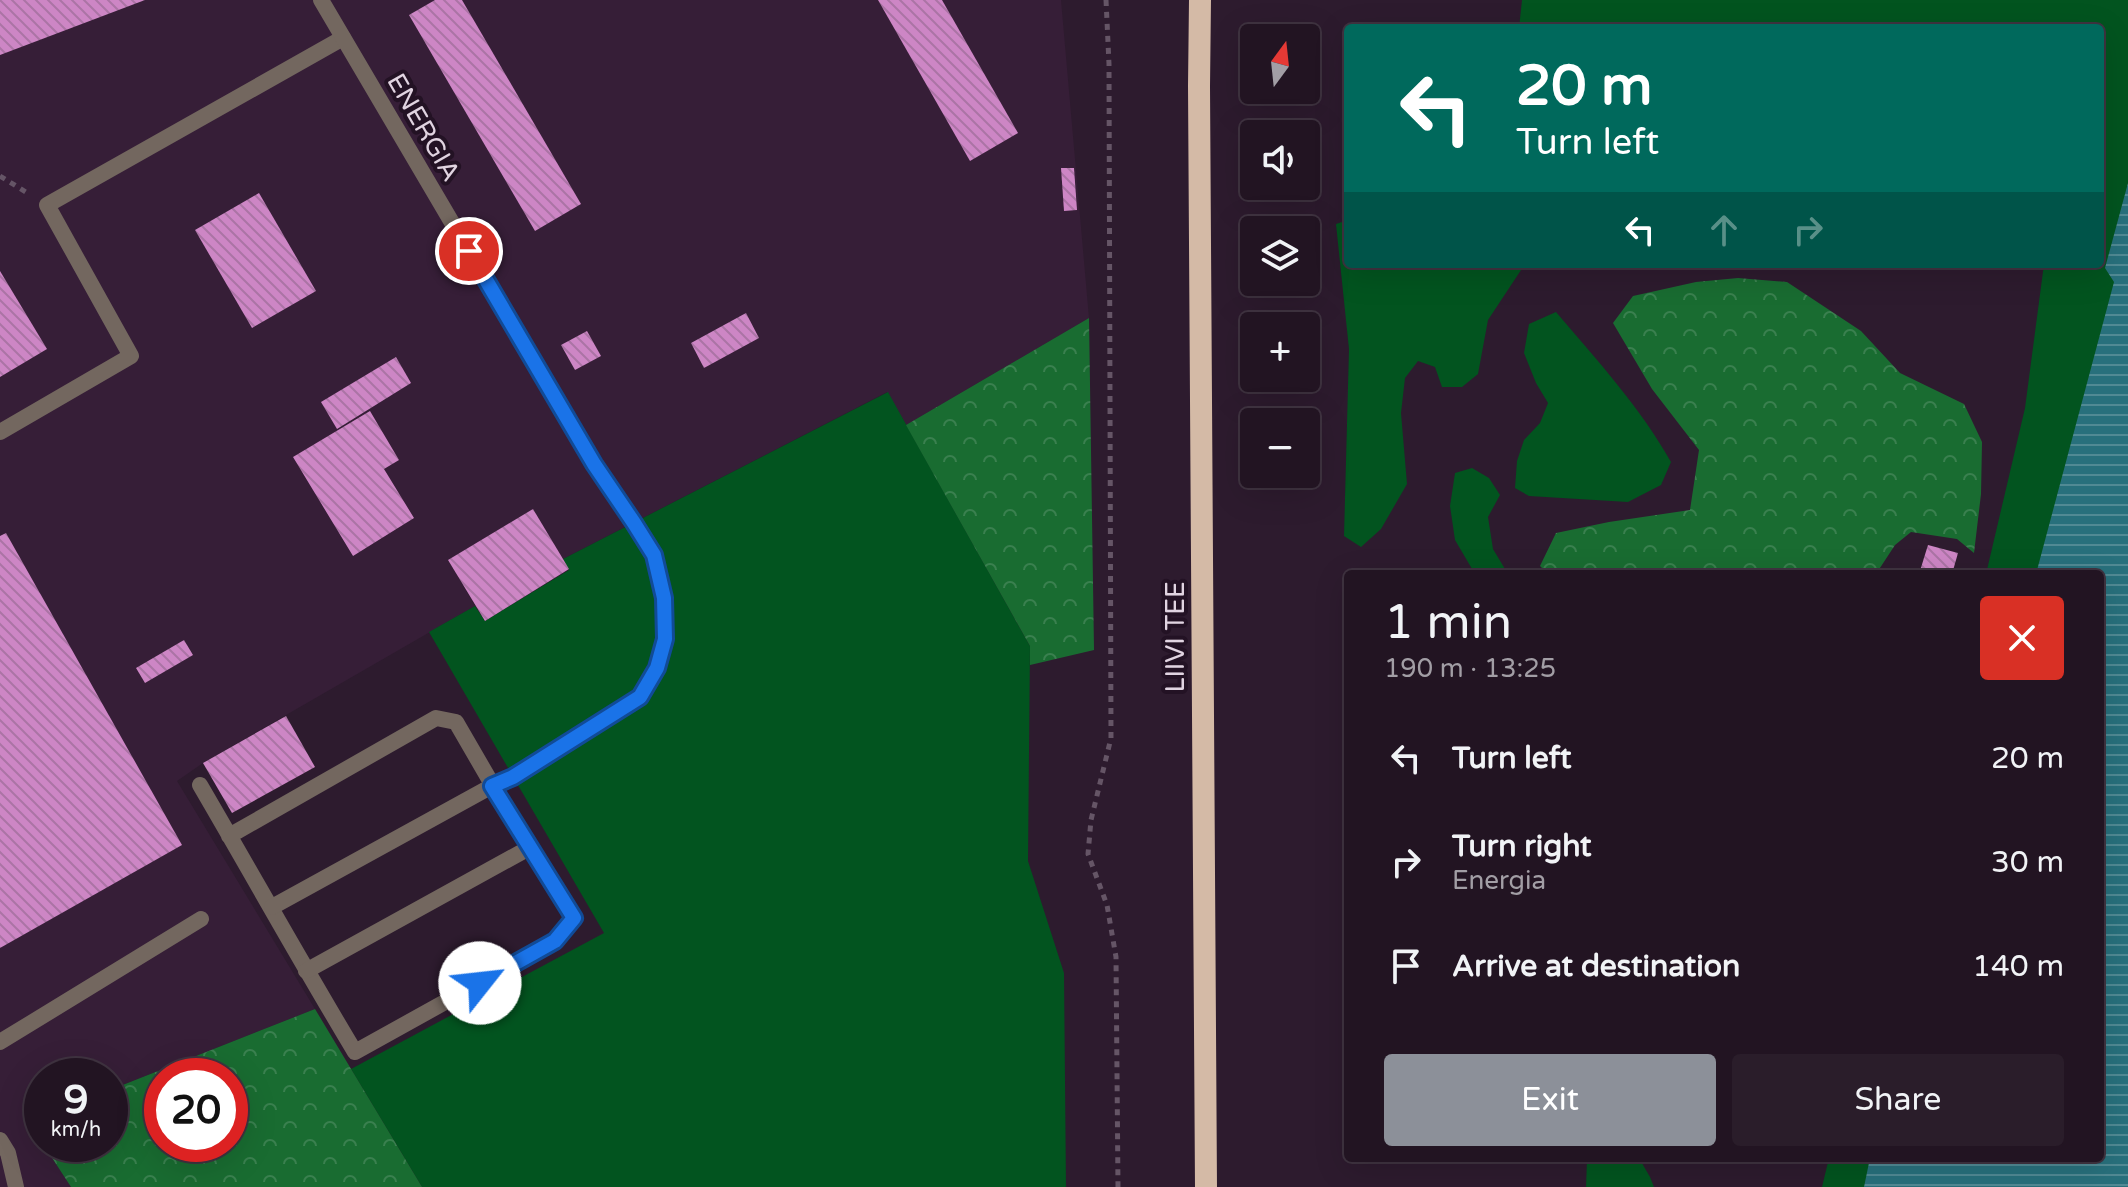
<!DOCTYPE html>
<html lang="en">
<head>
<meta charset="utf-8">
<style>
  body { margin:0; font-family:"Varela Round",sans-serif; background:#2a1d2a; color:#f1f3f6; height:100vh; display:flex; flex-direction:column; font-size:30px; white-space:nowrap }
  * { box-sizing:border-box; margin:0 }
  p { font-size:26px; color:#a29ea5 }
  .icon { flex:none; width:44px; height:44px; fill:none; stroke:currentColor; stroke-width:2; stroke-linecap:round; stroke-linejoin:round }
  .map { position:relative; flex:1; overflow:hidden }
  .details { position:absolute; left:1344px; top:570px; width:760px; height:592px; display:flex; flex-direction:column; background:#221422; border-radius:8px; box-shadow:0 8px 32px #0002,0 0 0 2px #3f3340 }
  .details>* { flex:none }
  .hud { position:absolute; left:1344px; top:24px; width:760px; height:244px; border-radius:8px; box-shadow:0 8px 32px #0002,0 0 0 2px #3f3340; background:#00695c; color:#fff; overflow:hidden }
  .needle { width:52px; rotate:15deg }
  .buttons { position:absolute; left:1240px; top:24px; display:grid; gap:16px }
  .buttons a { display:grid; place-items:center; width:80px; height:80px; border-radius:8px; background:#221422; box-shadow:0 8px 32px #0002,0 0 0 2px #3f3340; font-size:40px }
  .speed { position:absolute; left:24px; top:1058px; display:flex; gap:16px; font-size:40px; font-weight:700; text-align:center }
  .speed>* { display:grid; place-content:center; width:104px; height:104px; border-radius:50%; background:#221422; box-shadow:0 8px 32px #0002,0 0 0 2px #3f3340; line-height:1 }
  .speed small { font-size:20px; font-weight:400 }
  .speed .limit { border:12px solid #d22; background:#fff; color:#111 }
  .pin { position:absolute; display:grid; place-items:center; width:68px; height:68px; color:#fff; margin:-34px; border:4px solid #fff; border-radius:50%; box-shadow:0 2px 8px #0007 }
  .me { position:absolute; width:88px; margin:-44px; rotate:61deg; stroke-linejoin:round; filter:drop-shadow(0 0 6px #0008) }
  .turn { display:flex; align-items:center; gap:28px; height:168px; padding:0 40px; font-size:36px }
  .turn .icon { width:104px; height:104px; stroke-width:2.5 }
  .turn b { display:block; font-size:56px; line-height:68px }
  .lanes { display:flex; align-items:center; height:76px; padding:0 40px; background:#0003; justify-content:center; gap:40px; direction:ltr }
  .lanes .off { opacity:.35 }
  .round { display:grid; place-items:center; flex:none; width:84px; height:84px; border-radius:8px; background:#2a1d2a }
  .headline { display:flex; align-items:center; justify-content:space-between; height:136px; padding:0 40px }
  h1 { font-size:48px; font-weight:600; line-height:60px }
  .cta { display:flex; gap:16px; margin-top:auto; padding:16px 40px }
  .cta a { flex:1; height:92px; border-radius:8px; background:#8c9099; color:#fff; font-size:32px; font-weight:600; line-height:92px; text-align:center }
  .cta a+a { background:#2a1d2a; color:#f1f3f6 }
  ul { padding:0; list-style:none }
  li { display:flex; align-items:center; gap:24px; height:104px; padding:0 40px }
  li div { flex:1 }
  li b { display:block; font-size:30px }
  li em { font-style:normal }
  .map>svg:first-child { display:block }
  .built { fill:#361e37 }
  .green { fill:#02541f }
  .forest { fill:url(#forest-crowns); fill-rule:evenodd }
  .water { fill:url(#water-rules) }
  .building { fill:url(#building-back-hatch) }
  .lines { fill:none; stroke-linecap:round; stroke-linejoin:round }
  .path { stroke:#655566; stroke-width:5; stroke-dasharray:6 6; stroke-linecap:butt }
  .service { stroke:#73675f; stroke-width:16 }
  .minor { stroke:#73675f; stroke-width:16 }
  .trunk { stroke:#d4baa6; stroke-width:22 }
  .route-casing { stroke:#114b97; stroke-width:20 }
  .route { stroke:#1a73e8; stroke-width:14 }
  .labels { text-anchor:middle; stroke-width:8; stroke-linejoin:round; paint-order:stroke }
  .street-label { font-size:26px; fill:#e1d4e1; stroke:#231224 }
</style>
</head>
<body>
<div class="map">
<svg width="2128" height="1187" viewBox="0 0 2128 1187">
  <defs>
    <pattern id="forest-crowns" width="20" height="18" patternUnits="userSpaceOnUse" patternTransform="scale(2)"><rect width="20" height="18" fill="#196c31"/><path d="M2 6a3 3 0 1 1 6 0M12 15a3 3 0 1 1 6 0" fill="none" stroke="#3a804f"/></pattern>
    <pattern id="water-rules" width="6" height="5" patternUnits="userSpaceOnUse" patternTransform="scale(2)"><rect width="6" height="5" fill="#28707c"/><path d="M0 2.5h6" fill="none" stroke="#518a94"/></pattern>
    <pattern id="building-back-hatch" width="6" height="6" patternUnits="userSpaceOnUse" patternTransform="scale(2)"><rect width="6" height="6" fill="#cd86c5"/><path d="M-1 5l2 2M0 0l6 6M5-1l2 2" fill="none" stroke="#ab74a5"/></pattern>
  </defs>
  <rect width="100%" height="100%" fill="#2d1b2e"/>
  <polygon class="built" points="0,0 1061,0 1089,318 906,425 887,392 563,559 448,560 475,606 203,763 177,781 315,1009 110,1090 110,1076 42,1076 42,1117 29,1122 71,1187 0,1187"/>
  <g class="green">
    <polygon points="1522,0 2128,0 2128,314 2053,574 1986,574 2025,408 2044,264 2100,264 2100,28 1519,28"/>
    <polygon points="1348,220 1348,264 1525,264 1488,320 1478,374 1462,387 1442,387 1435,367 1418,361 1405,378 1401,413 1407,484 1381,529 1361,547 1344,536 1349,349 1336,224"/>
    <path d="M1556,312C1597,360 1640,407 1671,462L1661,485L1628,502L1529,496L1515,488L1517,461L1524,440L1540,423L1548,403L1536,383L1524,353L1529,324Z"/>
    <polygon points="888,392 1030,646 1028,861 1064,973 1066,1187 422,1187 351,1069 604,933 429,632 475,606 485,621 569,570 563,559"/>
    <polygon points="1472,468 1489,478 1500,495 1488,517 1493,549 1508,574 1475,574 1455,540 1450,506 1455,473"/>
    <polygon points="1593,1158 1639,1158 1650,1177 1654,1187 1586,1187 1587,1160"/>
    <polygon points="1829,1158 1884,1158 1876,1187 1822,1187"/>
  </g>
  <g class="forest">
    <polygon points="1738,278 1787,282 1861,331 1900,373 1964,404 1982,442 1981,494 1974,553 1957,539 1911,532 1895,545 1876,574 1548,574 1540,566 1556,533 1609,522 1690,510 1699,450 1652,389 1613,323 1633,296 1696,282"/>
    <polygon points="1089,318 1094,650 1030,665 1030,646 906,425"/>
    <path d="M315,1009L422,1187H71L43,1144H110V1090ZM162,1076H230V1144H162Z"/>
  </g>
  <polygon class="water" points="2128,183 2128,1187 1864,1187 1870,1158 2100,1158 2100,574 2036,574 2114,282 2105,268"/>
  <g class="building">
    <polygon points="0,0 145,0 0,55"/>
    <polygon points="435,0 462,0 581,204 535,231 409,15"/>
    <polygon points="878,0 942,0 1018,133 970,161"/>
    <polygon points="1061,168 1074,168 1077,210 1064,211"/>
    <polygon points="259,193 316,291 252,328 195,230"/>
    <polygon points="0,271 47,349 0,377"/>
    <polygon points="746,313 759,338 704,368 691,343"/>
    <polygon points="587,331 601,356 575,370 561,345"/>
    <polygon points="396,357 411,383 337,429 321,402"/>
    <polygon points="370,411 399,460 384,469 414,518 353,556 293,457"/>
    <polygon points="533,509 569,569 485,621 448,560"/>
    <polygon points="6,533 182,845 0,948 0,536"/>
    <polygon points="1928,545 1958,553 1952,574 1919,574"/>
    <polygon points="184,640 193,655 145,683 136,668"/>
    <polygon points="286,716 315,767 232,813 203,763"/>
  </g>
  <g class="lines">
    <g class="path">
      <polyline points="1106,0 1109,64 1111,738 1091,820 1088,854 1107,905 1116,957 1118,1187"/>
      <polyline points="0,176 29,194"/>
    </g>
    <g class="service">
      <polyline points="0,432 131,356 47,205 343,38"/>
      <path d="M200,785C252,874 302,964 355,1052L555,941L574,918L529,848L456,722L436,718L229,836"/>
      <polyline points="272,907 492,786 513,777 640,697 657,668 665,639 664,598 654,555 634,523 594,464"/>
      <polyline points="306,971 529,848"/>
      <polyline points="0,1042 201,919"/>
      <polyline points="0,1140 8,1153 16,1187"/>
    </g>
    <polyline class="minor" points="321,0 594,464"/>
    <polyline class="trunk" points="1200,0 1199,86 1206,1187"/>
  </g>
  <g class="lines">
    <defs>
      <polyline id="route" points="469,251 594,464 634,523 654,555 664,598 665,639 657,668 640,697 513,777 492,786 574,918 555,941 480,983"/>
    </defs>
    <use href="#route" class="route-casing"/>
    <use href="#route" class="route"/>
  </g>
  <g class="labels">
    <g class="street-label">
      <text transform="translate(424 127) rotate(60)" y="9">ENERGIA</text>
      <text transform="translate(1175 637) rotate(-90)" y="9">LIIVI TEE</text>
    </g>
  </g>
</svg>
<div class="buttons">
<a><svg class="needle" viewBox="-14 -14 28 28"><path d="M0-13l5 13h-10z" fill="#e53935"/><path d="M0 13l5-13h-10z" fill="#a29ea5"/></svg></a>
<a><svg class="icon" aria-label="sound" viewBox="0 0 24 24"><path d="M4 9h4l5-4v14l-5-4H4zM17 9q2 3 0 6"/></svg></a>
<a><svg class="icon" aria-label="layers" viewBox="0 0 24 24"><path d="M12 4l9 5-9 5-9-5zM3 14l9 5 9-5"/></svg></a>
<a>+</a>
<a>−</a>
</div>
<div class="speed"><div>9<small>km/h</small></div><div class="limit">20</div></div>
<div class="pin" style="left:469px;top:251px;background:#d93025"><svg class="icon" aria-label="arrive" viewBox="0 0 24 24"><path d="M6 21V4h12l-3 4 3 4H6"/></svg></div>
<svg class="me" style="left:480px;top:983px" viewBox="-20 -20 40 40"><circle r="19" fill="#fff"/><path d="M0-13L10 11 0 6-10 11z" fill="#1a73e8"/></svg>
<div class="hud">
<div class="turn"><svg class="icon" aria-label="left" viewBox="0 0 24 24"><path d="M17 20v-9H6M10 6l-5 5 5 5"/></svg><div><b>20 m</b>Turn left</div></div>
<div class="lanes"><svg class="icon" aria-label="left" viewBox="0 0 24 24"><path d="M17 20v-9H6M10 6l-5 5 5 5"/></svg><svg class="icon off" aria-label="ahead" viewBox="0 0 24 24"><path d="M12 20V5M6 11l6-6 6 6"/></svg><svg class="icon off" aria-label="right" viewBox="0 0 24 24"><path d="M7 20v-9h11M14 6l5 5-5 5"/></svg></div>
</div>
<section class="details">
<div class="headline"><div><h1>1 min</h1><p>190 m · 13:25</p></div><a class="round" style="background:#d93025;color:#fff"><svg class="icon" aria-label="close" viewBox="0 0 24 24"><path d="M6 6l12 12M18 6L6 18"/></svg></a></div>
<ul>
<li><svg class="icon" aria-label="left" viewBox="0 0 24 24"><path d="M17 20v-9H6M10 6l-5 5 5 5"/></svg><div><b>Turn left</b></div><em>20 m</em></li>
<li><svg class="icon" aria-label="right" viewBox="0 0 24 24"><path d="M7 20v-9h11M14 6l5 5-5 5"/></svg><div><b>Turn right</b><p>Energia</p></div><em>30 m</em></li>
<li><svg class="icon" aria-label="arrive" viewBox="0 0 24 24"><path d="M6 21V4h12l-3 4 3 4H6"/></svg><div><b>Arrive at destination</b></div><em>140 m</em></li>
</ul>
<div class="cta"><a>Exit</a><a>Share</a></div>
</section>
</div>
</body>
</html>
